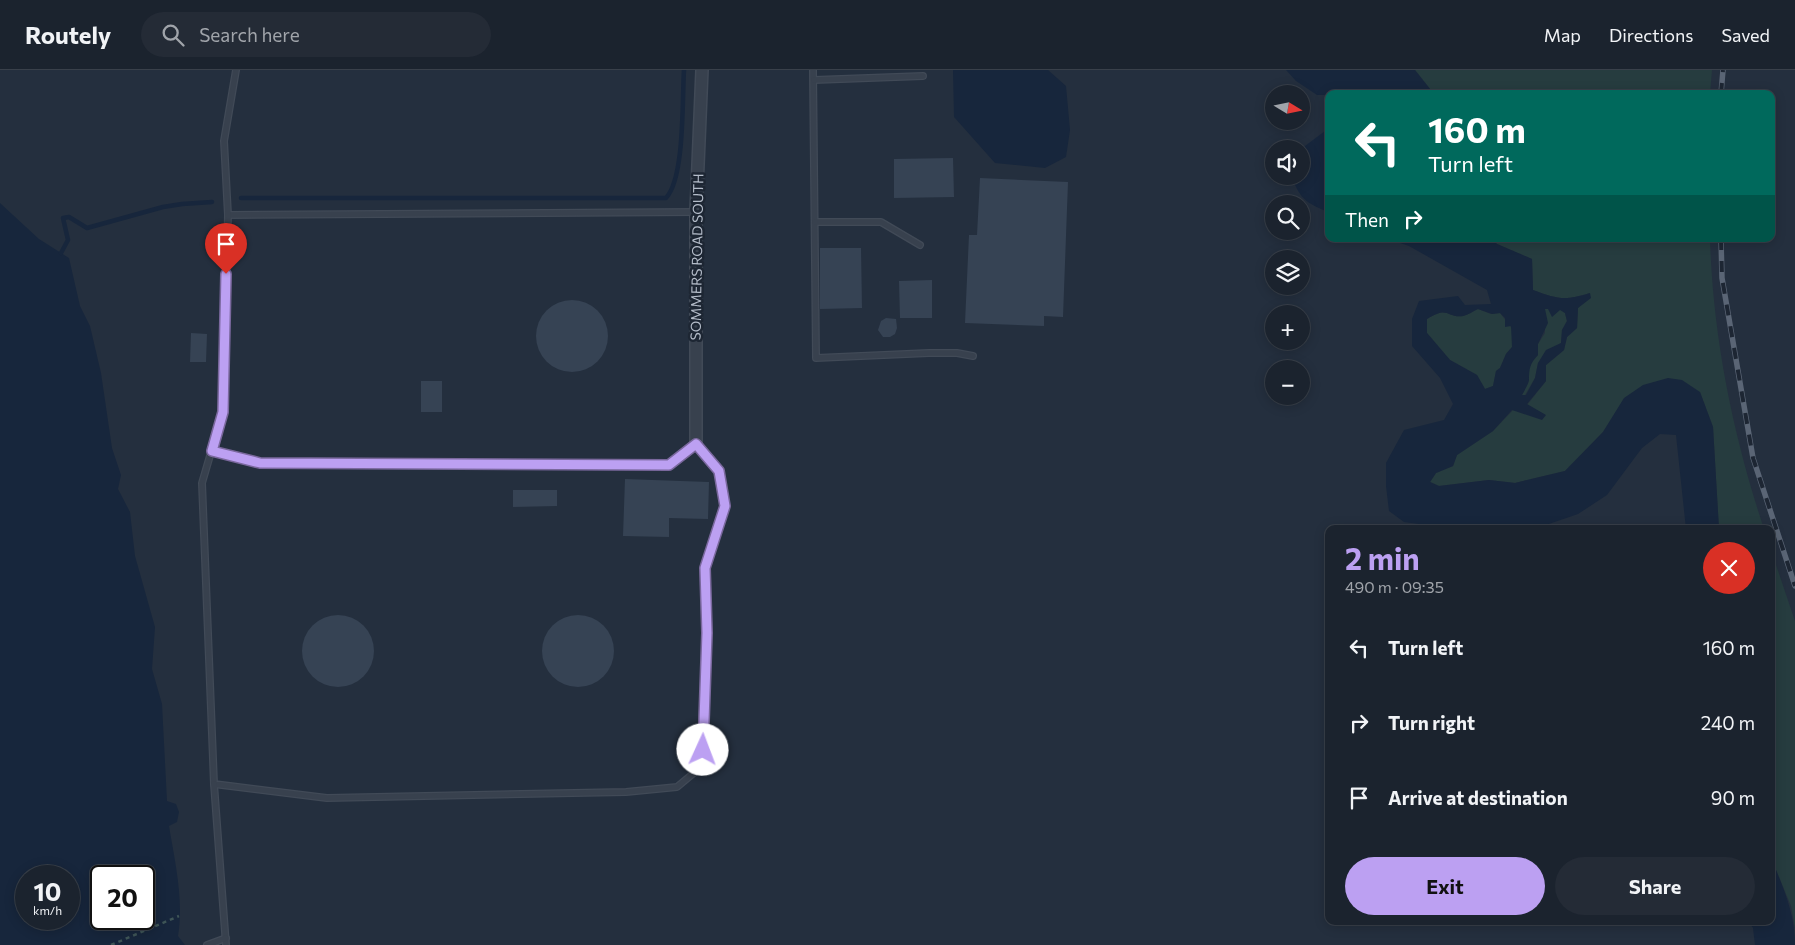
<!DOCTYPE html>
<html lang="en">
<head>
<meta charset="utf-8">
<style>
  body { margin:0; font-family:Commissioner,sans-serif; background:#242b36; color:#f1f3f6; height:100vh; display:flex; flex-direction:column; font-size:19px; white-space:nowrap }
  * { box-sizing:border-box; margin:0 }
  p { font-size:16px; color:#a0a4aa }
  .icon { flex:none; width:28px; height:28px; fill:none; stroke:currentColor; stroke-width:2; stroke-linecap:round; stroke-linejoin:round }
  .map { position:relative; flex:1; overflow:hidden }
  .details { position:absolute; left:1325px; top:455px; width:450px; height:400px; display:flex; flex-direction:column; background:#1b232e; border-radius:10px; box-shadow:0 2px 12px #0003,0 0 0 1px #39404a }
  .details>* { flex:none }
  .banner { position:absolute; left:1325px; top:20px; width:450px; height:152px; border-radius:10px; box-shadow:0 2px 12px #0003,0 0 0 1px #39404a; background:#00695c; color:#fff; overflow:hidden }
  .needle { width:32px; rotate:100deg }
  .controls { position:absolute; left:1265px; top:15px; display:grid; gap:10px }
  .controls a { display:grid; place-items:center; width:45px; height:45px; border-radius:50%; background:#1b232e; box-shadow:0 2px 12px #0003,0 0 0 1px #39404a; font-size:25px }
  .speed { position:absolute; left:15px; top:795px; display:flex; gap:10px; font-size:25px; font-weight:700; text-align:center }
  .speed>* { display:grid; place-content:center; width:65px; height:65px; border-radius:50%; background:#1b232e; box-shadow:0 2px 12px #0003,0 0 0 1px #39404a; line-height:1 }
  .speed small { font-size:12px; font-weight:400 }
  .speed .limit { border:2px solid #111; border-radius:8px; background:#fff; color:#111 }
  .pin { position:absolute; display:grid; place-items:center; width:42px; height:42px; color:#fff; margin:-51px -21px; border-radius:50% 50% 50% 0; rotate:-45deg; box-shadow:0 0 5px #0007 }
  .pin .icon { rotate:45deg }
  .me { position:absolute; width:55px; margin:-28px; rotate:2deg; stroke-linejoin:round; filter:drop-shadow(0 0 4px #0008) }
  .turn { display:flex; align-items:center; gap:18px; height:105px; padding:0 20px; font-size:22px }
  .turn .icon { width:65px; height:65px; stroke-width:2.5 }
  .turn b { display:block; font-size:35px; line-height:42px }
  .then { display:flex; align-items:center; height:48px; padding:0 20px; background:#0003; gap:10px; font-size:19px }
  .round { display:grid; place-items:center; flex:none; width:52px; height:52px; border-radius:26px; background:#242b36 }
  .headline { display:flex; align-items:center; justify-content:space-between; height:85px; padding:0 20px }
  h1 { font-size:30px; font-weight:700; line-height:38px; color:#bca0f2 }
  .action { display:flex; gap:10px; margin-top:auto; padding:10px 20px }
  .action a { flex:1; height:58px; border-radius:30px; background:#bca0f2; color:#111; font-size:20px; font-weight:700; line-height:58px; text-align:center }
  .action a+a { background:#242b36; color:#f1f3f6 }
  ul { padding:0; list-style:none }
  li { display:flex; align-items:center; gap:15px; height:75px; padding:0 20px }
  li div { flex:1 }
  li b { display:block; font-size:19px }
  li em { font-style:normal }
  header { display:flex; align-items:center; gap:30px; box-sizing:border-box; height:70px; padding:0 25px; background:#1b232e; border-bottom:1px solid #39404a }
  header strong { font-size:24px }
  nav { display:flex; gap:28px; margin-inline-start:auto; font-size:18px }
  .search { width:350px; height:45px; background:#242b36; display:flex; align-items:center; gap:12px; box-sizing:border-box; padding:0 18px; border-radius:28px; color:#a0a4aa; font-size:19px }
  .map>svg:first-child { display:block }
  .green { fill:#263c3f }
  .water { fill:#17263c; fill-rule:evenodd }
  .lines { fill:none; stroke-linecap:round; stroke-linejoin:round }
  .stream { stroke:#17263c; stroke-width:4.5 }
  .building { fill:#364354 }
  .lane-casing { stroke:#414a57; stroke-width:8 }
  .street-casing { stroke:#414a57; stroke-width:14 }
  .path { stroke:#3f5557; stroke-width:2.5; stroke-dasharray:4 4; stroke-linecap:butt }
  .lane { stroke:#38414e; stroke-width:5.5 }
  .street { stroke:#38414e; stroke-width:11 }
  .rail-casing { stroke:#5a6575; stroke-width:5.5 }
  .rail { stroke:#1d2633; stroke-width:4; stroke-dasharray:11; stroke-linecap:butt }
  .route-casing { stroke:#7a689d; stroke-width:12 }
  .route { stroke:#bca0f2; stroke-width:9 }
  .labels { text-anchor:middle; stroke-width:5; stroke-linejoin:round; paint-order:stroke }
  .street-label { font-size:14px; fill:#b4bcc9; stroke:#1d2633 }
</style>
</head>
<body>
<header>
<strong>Routely</strong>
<div class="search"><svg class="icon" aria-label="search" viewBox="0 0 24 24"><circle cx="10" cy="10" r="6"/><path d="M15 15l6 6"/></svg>Search here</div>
<nav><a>Map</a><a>Directions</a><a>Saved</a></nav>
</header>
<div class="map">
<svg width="1795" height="875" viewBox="0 0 1795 875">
  <rect width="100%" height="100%" fill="#242f3e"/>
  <g class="green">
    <polygon points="1415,0 1712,0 1710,24 1434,24"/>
    <path d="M1492,169H1710C1713,268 1733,365 1764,459H1719L1713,357L1700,322L1625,328L1603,362L1565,401L1515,413L1489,410L1439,416L1430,412L1436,403L1453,396L1457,385L1493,361L1513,340L1545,345L1527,335L1546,311V295L1564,280L1567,267L1577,258L1578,238L1590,223C1565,231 1557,229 1533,220L1532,189L1497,174Z"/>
    <path d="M1478,239L1491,244L1500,243L1513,260L1512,277L1506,284L1500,298L1496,301L1493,316L1485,319L1477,305L1450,290L1427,263V249C1449,235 1446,248 1463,246C1468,245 1474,241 1478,239Z"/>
    <path d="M1545,239H1560L1565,243L1567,251L1562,260L1561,273L1538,293L1535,308L1525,325H1522L1529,311C1526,300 1531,292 1538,285V274L1545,263Z"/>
    <polygon points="1771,480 1795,551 1795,858 1791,836 1771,788"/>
  </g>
  <g class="water">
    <polygon points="953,0 1048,0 1066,16 1070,60 1066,87 1045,98 995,93 954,47"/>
    <polygon points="1286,0 1415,0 1434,24 1317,25 1296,11"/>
    <path d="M1329,58V142C1310,135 1299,129 1293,109V106H1301V79Z"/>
    <path d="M0,133L39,169L69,188L80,236L90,256L101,303L112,378L121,405L118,419L130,442L135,486L155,557L152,599L162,634L167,731L176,734L179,742L177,752L169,756C175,792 184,830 178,866L185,875H0ZM26,806H69V849H26ZM144,806V849H101V806Z"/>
    <path d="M1388,169H1492L1497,174L1532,189L1533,220C1557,229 1565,231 1590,223L1591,228L1578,238L1577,258L1567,267L1564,280L1546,295V311L1527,334L1546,345L1542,350L1512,340L1493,361L1457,385L1453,396L1436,403L1430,412L1439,416L1489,410L1515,413L1565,401L1603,362L1624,328L1643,315L1668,308L1682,310L1700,322L1713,357L1719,459H1686L1676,365L1660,364L1642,378L1607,425L1578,444L1543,456L1419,454L1404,452L1389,441L1386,416V393L1404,360L1444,350L1453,334L1440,308L1412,276V249L1419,231L1458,226L1465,235L1491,234L1487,220L1409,176ZM1478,239L1492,244L1500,243L1505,248V257L1511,256L1512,277L1506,284L1500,298L1496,301L1493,316L1485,319L1477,305L1450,290L1427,263V249C1449,235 1446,248 1463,246C1468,245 1473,241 1478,239ZM1545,239H1548L1552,247L1560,240L1565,243L1567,251L1562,260L1561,273L1546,280L1538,293L1535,308L1526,325H1522C1524,321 1528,315 1529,310C1529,299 1530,293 1538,285V274L1548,253Z"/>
    <path d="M1771,788C1783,817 1795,843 1795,875H1755L1753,858L1748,851H1771Z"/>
  </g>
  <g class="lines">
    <g class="stream">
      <path d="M241,128H666C685,108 682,29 684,0"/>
      <polyline points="61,183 68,170 63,148 69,147 87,158 163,137 182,134 212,132"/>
    </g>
  </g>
  <g class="building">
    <polygon points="953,88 954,127 894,128 894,89"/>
    <polygon points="980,108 1068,112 1063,247 1044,246 1044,256 965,253 969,165 977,165"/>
    <polygon points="820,178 861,178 862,238 820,239"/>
    <polygon points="932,210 932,248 900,248 899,211"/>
    <circle cx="572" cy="266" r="36"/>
    <polygon points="886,248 896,249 897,258 895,264 890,267 883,267 878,260 881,251"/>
    <polygon points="191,263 207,264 206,292 190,292"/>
    <rect x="421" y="311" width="21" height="31"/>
    <polygon points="625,409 709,412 708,449 669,448 669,467 623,466"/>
    <polygon points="513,420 557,420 557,436 513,437"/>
    <circle cx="338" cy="581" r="36"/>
    <circle cx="578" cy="581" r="36"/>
  </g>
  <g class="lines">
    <defs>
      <g id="lane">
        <polyline points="813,0 816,288 929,283 957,283 973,286"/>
        <polyline points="814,10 923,6"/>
        <polyline points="228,145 696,142"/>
        <polyline points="815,152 881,152 920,175"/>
        <polyline points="212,381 260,393 669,395 696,375 719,401 725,436 705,498 707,563 703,680 695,702 677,717 626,722 327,728 214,714 202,413 223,341 228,145 224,71 236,0"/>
        <polyline points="214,714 226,875"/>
        <polyline points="207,875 226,868"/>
      </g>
      <polyline id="street" points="696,375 696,142 702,0"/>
    </defs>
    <use href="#lane" class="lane-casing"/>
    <use href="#street" class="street-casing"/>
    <polyline class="path" points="111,875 179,846"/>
    <use href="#lane" class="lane"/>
    <use href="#street" class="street"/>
    <defs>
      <g id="rail">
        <polyline points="1721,24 1723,0"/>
        <polyline points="1721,169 1722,208 1753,388 1795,516"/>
      </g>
    </defs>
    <use href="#rail" class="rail-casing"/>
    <use href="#rail" class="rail"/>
  </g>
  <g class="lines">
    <defs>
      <polyline id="route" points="226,204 223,342 212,381 260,393 669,395 696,374 719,401 725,436 705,498 707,563 703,680"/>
    </defs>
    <use href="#route" class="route-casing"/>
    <use href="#route" class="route"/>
  </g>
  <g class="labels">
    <g class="street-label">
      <text transform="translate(697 187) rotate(-89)" y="5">SOMMERS ROAD SOUTH</text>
    </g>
  </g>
</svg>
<div class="controls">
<a><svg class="needle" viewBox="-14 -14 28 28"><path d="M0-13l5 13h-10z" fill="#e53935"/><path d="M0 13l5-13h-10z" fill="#a0a4aa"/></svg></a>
<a><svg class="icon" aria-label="sound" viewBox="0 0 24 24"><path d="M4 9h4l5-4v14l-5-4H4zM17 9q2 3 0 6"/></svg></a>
<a><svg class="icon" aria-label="search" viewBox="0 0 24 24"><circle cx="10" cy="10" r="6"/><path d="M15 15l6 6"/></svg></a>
<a><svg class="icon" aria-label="layers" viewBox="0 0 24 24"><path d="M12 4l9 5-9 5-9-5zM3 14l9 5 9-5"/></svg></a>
<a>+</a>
<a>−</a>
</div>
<div class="speed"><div>10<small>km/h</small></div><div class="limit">20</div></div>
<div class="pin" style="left:226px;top:204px;background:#d93025"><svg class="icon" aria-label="arrive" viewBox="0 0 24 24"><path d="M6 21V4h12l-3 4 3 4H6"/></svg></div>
<svg class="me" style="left:703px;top:680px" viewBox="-20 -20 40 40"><circle r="19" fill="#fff"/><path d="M0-13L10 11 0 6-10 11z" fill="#bca0f2"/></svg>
<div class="banner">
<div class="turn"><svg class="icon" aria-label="left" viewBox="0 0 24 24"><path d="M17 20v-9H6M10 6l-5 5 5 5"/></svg><div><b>160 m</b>Turn left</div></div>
<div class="then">Then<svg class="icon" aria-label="right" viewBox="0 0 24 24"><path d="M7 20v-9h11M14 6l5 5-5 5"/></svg></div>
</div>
<section class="details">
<div class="headline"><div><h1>2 min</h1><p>490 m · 09:35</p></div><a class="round" style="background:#d93025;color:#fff"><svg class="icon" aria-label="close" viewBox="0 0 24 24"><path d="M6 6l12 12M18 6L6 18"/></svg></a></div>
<ul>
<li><svg class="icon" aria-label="left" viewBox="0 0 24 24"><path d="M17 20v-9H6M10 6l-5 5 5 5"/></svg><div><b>Turn left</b></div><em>160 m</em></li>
<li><svg class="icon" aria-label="right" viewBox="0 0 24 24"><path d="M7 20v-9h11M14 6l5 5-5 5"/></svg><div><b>Turn right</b></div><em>240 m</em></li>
<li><svg class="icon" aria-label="arrive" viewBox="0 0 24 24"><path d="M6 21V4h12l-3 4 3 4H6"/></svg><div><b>Arrive at destination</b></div><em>90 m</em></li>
</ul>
<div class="action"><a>Exit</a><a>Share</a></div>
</section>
</div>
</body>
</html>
